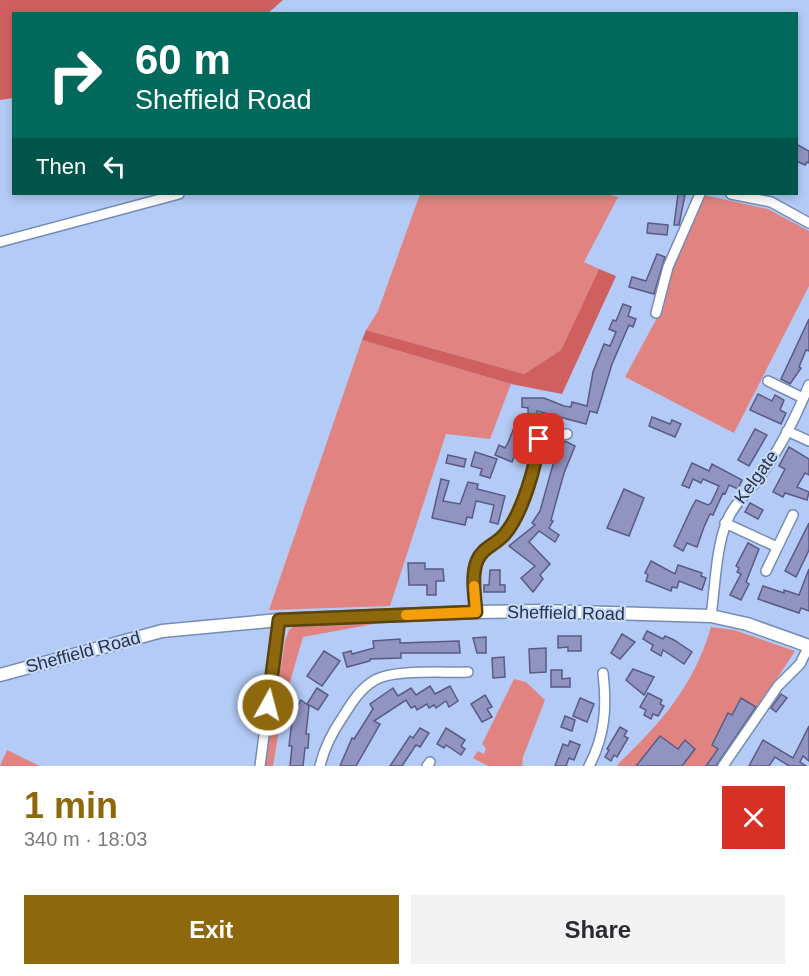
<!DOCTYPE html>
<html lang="en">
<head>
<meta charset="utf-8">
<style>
  body { margin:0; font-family:Helvetica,sans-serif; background:#f2f2f3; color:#2b2b33; height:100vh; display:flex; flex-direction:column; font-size:22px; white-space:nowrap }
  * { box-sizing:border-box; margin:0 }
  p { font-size:20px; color:#7c7c81 }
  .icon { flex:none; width:33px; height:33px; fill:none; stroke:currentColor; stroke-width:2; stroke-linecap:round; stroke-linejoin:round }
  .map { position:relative; height:766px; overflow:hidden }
  .panel { display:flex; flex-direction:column; background:#fff; flex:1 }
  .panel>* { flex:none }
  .guide { position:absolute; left:12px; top:12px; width:786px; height:183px; border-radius:0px; box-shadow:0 3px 9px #0003; background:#00695c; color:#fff; overflow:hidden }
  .pin { position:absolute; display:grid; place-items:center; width:51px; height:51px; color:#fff; margin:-26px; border-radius:12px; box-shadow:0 3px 9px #0006 }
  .me { position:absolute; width:66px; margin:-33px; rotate:7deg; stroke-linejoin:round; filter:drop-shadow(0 0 4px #0008) }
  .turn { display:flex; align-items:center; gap:21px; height:126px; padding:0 24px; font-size:27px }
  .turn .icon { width:78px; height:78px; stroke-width:2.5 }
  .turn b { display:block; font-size:42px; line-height:51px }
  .then { display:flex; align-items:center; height:57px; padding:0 24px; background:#0003; gap:12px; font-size:22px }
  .round { display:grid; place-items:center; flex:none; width:63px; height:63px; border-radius:0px; background:#f2f2f3 }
  .summary { display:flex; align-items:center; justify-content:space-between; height:102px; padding:0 24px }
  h1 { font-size:36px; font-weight:700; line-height:45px; color:#8e680d }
  .action { display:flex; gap:12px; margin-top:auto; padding:12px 24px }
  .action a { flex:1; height:69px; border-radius:0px; background:#8e680d; color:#fff; font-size:24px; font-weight:700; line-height:69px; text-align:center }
  .action a+a { background:#f2f2f3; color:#2b2b33 }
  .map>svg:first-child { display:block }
  .green { fill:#e18481 }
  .forest { fill:#d05f5f }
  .building { fill:#9194c1; stroke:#595b84; stroke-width:1.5 }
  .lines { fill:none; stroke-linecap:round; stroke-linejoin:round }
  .minor-casing { stroke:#758cb4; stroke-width:12 }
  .major-casing { stroke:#758cb4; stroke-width:15 }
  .minor { stroke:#fff; stroke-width:9 }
  .major { stroke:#fff; stroke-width:12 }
  .route-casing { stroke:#5c4408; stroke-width:15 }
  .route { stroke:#8e680d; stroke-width:10 }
  .slow { stroke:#f59e0b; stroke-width:10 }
  .labels { text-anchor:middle; stroke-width:4.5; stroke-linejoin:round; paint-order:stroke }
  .street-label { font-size:18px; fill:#293344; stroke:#c4d8fb }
</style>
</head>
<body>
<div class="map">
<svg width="809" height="766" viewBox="0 0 809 766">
  <rect width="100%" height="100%" fill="#b3cbf6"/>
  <g class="green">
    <polygon points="420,194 606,194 618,197 584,262 599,269 561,350 524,374 366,330 378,311"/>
    <polygon points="704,195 768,209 809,231 809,286 734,433 625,377 658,316 674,262"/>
    <polygon points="362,340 511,384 490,439 446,434 390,606 269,610"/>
    <polygon points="386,620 385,622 303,637 283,706 273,766 265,766 285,641 289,630 295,625"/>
    <path d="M711,627L734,630L795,651L720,766H619L617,765C661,723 694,686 711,627Z"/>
    <polygon points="514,679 526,682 545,700 523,757 522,766 488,766 473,758 478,751 484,754 486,748 482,744"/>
    <polygon points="7,750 40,766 0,766"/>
  </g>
  <g class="forest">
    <polygon points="0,0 283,0 267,14 14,14 13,98 0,100"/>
    <polygon points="599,269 616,276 562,394 511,384 362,340 366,330 524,374 561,350"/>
  </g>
  <g class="building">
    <polygon points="796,144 809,151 809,163 807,162 805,165 796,161"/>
    <polygon points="678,194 685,195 679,225 674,225"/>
    <polygon points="648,223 668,225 667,235 647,233"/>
    <polygon points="657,254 665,257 654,294 629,287 632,277 646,281"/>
    <polygon points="623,304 631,307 628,316 636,319 633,327 629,325 612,364 597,413 590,411 586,424 537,411 537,416 528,416 528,408 522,407 522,398 544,398 564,406 571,407 572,402 587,406 593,372 604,344 610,346 616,332 609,329 613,320 616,321"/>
    <polygon points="809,319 809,351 806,350 799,367 801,368 790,384 781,379"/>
    <polygon points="758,394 772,401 775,395 784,400 780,410 786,413 781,424 750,410"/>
    <polygon points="652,417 670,424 672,420 681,424 675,437 649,426"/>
    <polygon points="515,425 526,429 522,440 525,441 519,457 515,455 512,462 495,455 499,445 505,448 508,443"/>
    <polygon points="755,429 767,435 749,466 738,460"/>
    <polygon points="565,441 575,446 564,473 551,520 553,521 549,528 559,535 555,542 539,531 529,542 550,564 540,575 543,579 533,592 521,578 535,566 509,546 535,525 532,523 540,511 554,461"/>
    <polygon points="789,447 809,459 809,475 805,473 797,487 809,492 807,500 785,493 783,497 773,492 785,469 779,466"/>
    <polygon points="475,452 497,459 490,478 480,475 482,469 471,466"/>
    <polygon points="448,455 466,459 464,467 446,463"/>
    <polygon points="692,463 709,471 712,464 742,480 738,489 729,485 725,494 723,493 713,515 710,514 704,527 697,547 687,543 683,551 674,546 692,507 696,500 708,505 711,503 719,486 703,479 701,483 693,479 689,488 682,485"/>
    <polygon points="441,479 449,481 443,501 460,504 468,482 478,484 477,489 505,496 498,524 490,522 494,505 476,501 472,518 467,517 465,525 432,518"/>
    <polygon points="624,489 644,498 629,536 607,528"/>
    <polygon points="750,503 763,510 758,519 745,512"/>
    <polygon points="809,523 809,550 796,577 785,571"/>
    <polygon points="748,543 759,549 746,582 749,584 741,600 730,595 741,574 737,572 739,568 736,566"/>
    <polygon points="651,561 675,574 678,565 702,573 701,576 706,578 702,590 679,581 677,588 672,587 671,591 646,581 648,575 645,573"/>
    <polygon points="408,563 425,563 425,569 443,569 444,581 436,581 436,595 427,595 427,585 409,585"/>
    <polygon points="809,569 809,611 801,608 799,613 758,599 763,586 784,593 784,590 799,595"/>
    <polygon points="490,570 500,570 500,585 505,585 505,592 484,592 484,585 489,585"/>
    <polygon points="647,631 663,639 665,636 674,640 692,652 684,664 663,650 661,656 651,650 653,645 643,639"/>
    <polygon points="622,634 635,642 620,659 611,653"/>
    <polygon points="558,636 581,636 581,651 568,651 568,647 558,648"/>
    <polygon points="486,637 486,653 477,653 473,638"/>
    <polygon points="400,639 400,643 459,641 460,653 401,653 401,658 370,659 370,661 347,667 343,653 351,651 352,654 374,648 373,641"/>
    <polygon points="546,648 546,672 530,673 529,649"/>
    <polygon points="324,651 340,661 322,686 307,676"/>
    <polygon points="504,657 505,677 493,678 492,658"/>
    <polygon points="633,669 654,677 644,695 626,680"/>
    <polygon points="551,670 562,670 562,679 570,678 570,687 551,687"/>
    <polygon points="430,686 435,694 450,686 458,701 449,707 446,701 436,708 434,705 429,708 427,704 417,710 415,706 411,708 406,700 374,721 380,724 356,766 340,766 352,738 354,739 373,709 370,704 393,688 398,696 411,688 416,695"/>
    <polygon points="317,688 328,695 318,710 307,704"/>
    <polygon points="648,693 662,700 660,704 664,706 658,716 653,714 651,719 644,715 646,710 640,707"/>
    <polygon points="781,694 787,698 776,712 771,708"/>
    <polygon points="485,695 492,707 487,709 492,717 482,722 471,704"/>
    <polygon points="580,698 594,704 587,722 573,716"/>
    <polygon points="741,698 756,707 716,766 706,766 718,749 712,745 728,713 732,715"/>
    <polygon points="301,700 309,706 306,734 309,734 308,748 305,748 303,766 290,766 292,746 289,746 293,712"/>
    <polygon points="565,716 575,720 572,731 561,727"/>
    <polygon points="809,726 809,761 803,756 800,762 806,766 789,766 775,757 769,766 749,766 763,740 793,758"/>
    <polygon points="620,727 627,731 624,736 628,738 617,757 614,755 611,761 605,757 609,750 607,749"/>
    <polygon points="420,728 429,733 420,747 416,745 402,766 390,766 410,736 413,738"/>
    <polygon points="446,728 465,740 461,746 465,749 461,755 446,745 444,748 437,744"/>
    <polygon points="660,736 678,749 685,740 695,749 682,766 636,766"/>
    <polygon points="570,741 580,745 574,760 569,758 566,766 555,766 563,744 568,746"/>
  </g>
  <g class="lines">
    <defs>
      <g id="minor">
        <polyline points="731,194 771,202 809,223"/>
        <polyline points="0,242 179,194"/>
        <polyline points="656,313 668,267 700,194"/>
        <polyline points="768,381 803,398"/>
        <polyline points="787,431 809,441"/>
        <polyline points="539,439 567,434"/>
        <polyline points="725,523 777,547"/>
        <polyline points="766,571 793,515"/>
        <path d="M475,612C475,596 471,576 477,561C482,548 495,545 504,535C520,517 542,455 538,430"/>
        <path d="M711,616C715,588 716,547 727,521C734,503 749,492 759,478C780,449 796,417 809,385"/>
        <polyline points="260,766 279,620"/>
        <path d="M320,766C324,748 333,731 344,715C352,702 361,688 375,680C394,669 444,673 468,672"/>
        <polyline points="427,766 430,762"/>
        <path d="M589,766C605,736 607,707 603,673"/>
        <polyline points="723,766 778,686 800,664 809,646"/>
      </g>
      <polyline id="major" points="0,675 162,631 279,620 475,612 542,611 711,616 747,624 809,646"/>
    </defs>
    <use href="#minor" class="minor-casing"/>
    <use href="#major" class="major-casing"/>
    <use href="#minor" class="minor"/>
    <use href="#major" class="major"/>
  </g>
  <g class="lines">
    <defs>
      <path id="route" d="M268,705L279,620L476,612C475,596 471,576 477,561C482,548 495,545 504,535C522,515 536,466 539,439"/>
    </defs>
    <use href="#route" class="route-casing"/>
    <use href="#route" class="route"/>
    <polyline class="slow" points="406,615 476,612 474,586"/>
  </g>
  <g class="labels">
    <g class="street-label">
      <text transform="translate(756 477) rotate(-54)" y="6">Kelgate</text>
      <text transform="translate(566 613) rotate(1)" y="6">Sheffield Road</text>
      <text transform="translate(83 652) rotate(-15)" y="6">Sheffield Road</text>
    </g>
  </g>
</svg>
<div class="pin" style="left:539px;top:439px;background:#d93025"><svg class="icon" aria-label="arrive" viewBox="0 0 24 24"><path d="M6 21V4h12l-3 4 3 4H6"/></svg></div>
<svg class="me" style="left:268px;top:705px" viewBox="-20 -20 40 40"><circle r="17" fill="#8e680d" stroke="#fff" stroke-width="3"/><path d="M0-11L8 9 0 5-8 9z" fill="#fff"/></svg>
<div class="guide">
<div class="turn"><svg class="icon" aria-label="right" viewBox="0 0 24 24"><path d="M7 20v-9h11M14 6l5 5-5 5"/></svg><div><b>60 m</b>Sheffield Road</div></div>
<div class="then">Then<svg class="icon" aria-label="left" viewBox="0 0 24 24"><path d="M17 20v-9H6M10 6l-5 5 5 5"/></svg></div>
</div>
</div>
<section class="panel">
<div class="summary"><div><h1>1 min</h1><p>340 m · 18:03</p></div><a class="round" style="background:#d93025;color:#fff"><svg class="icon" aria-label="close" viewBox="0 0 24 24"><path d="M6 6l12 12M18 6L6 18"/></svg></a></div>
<div class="action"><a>Exit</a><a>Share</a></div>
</section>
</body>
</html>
